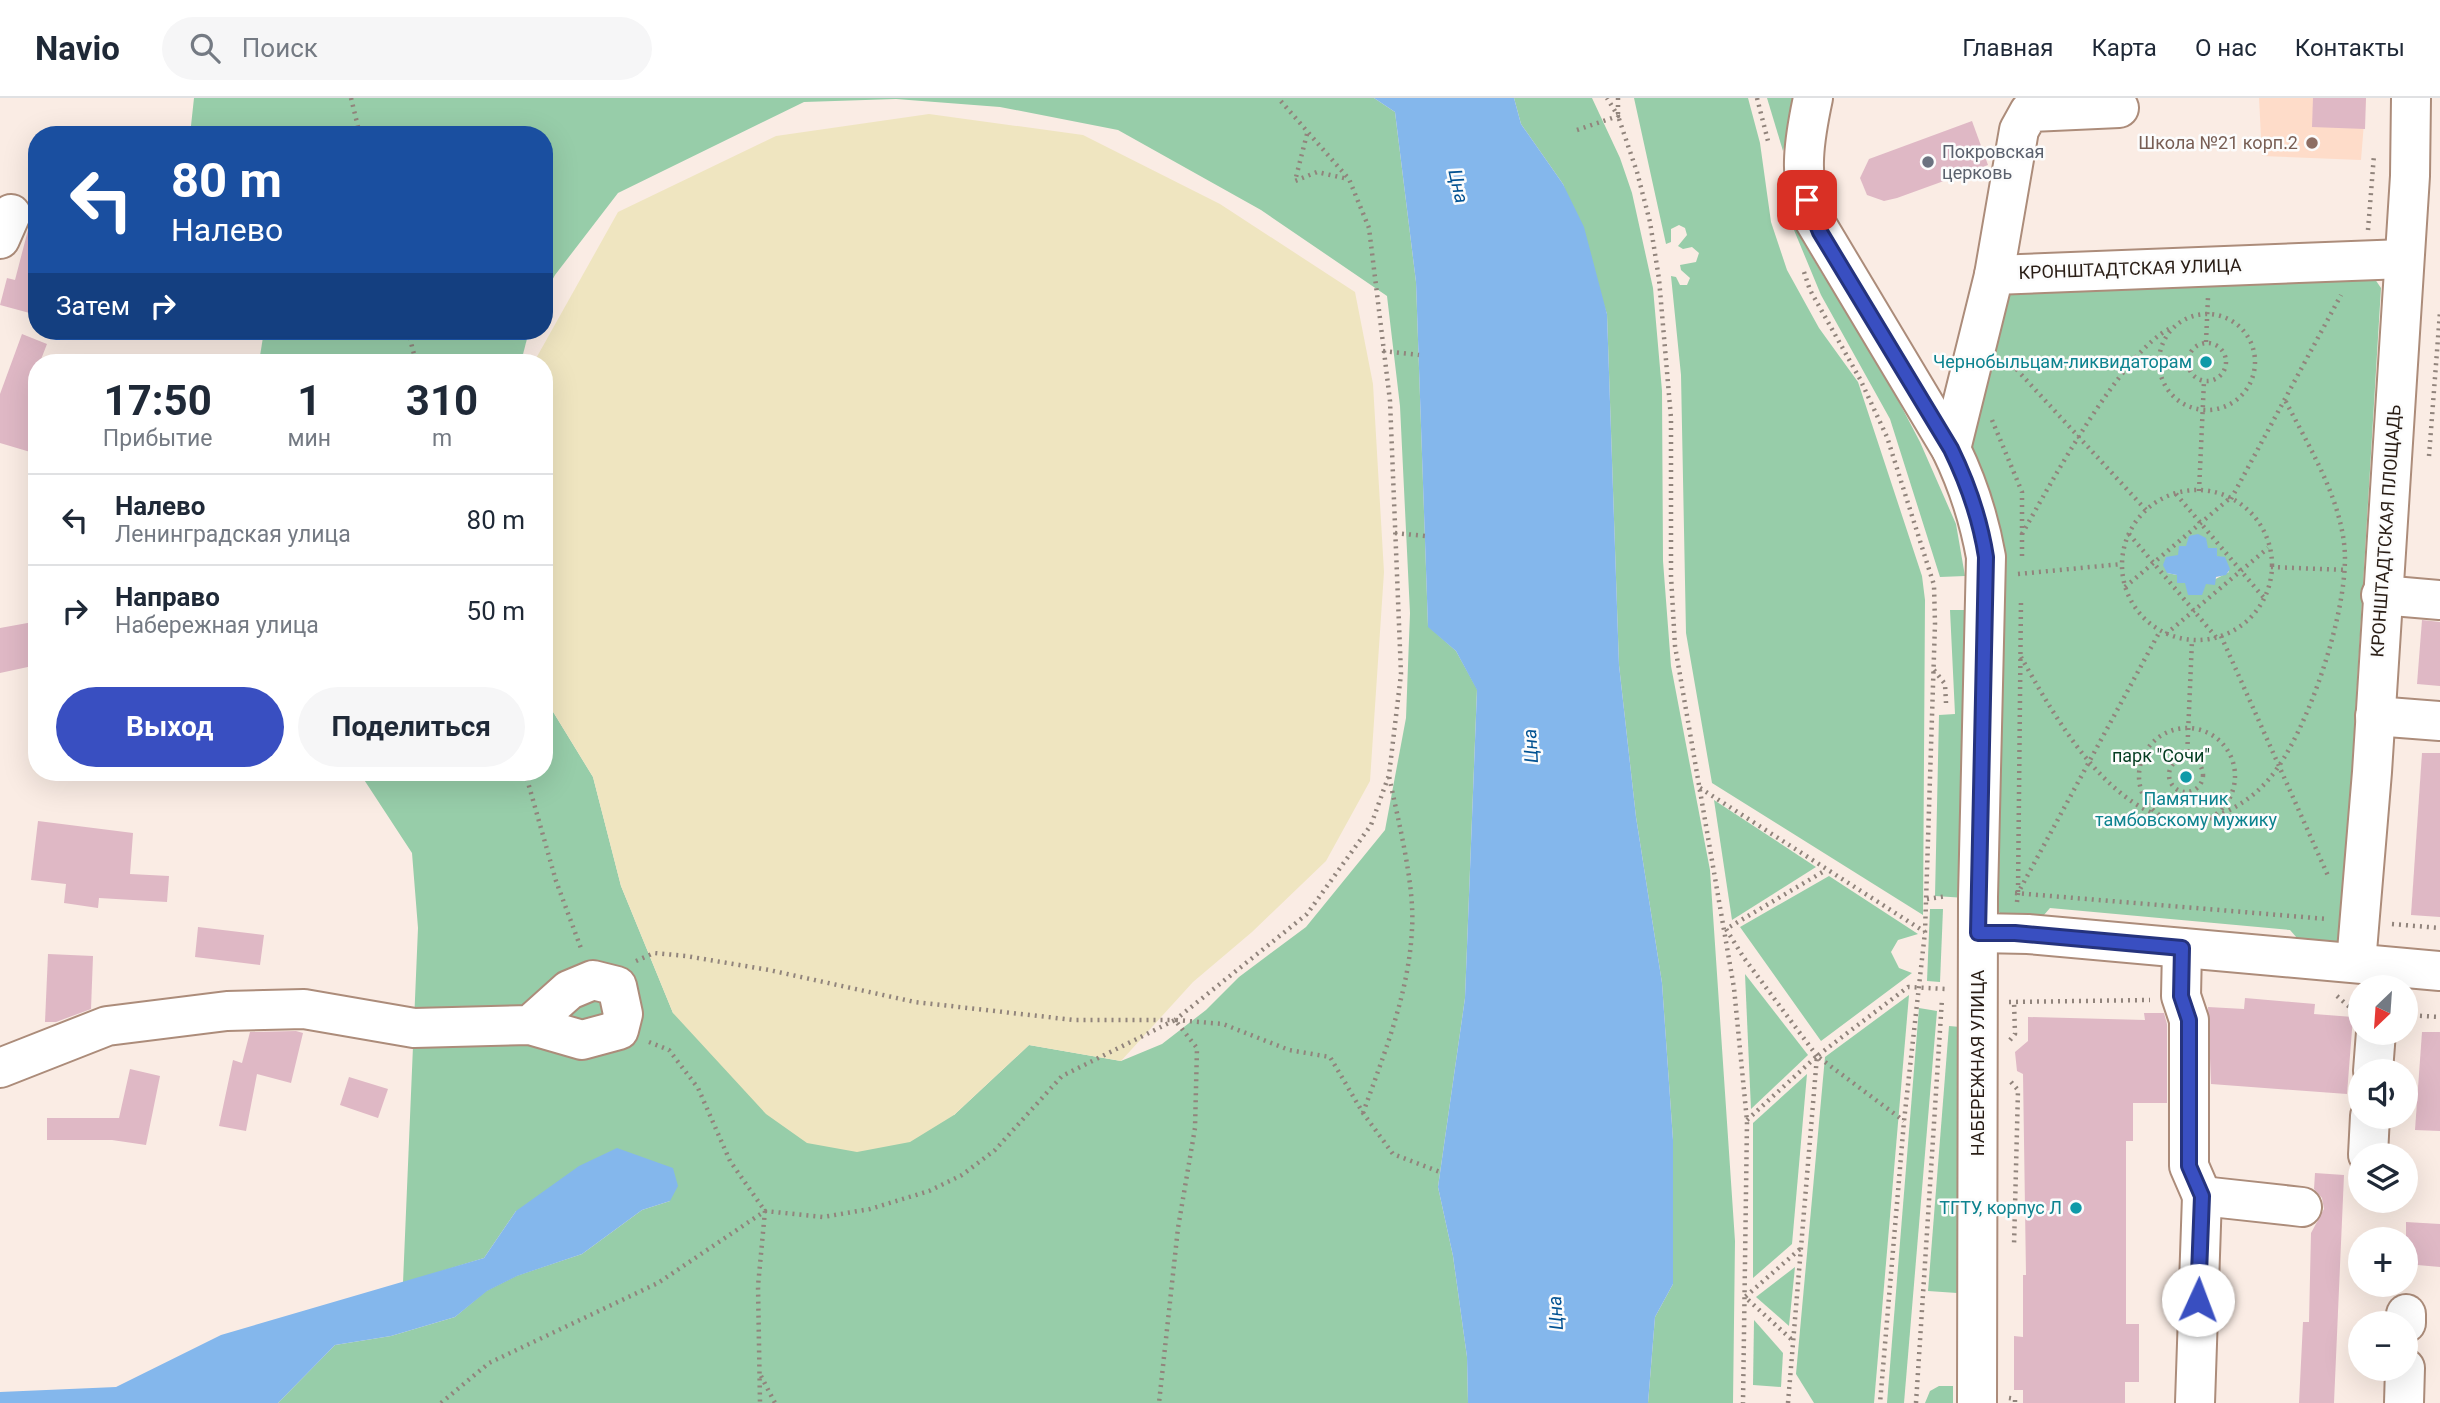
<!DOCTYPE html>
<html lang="ru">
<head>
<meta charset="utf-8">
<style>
  body { margin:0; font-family:Roboto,sans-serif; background:#f6f6f7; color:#1f2937; height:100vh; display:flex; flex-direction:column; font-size:26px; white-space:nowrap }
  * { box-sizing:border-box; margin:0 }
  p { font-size:23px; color:#747a83 }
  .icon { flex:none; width:38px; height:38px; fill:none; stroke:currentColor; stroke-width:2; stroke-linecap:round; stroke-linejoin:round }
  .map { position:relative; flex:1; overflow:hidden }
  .drawer { position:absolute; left:28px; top:256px; width:525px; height:427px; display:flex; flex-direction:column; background:#fff; border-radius:28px; box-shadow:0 7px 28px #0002 }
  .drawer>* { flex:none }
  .banner { position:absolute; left:28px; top:28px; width:525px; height:214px; border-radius:28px; box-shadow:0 7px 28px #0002; background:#1a4fa0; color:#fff; overflow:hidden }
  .needle { width:46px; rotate:205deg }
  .fabs { position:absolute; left:2348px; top:877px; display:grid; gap:14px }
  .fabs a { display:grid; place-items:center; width:70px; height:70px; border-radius:50%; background:#fff; box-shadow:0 7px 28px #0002; font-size:35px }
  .pin { position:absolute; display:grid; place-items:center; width:60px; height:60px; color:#fff; margin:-30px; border-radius:14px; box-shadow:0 4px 10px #0006 }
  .me { position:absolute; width:77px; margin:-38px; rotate:2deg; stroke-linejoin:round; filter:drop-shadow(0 0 5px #0008) }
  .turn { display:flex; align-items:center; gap:24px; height:147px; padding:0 28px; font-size:32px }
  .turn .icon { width:91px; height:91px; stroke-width:2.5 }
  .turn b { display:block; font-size:49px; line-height:60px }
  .then { display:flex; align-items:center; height:66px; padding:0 28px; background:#0003; gap:14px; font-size:26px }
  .eta { display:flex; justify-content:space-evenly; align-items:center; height:119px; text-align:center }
  .eta b { font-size:42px; font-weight:700; line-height:49px }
  .cta { display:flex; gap:14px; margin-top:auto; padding:14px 28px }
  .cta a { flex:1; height:80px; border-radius:42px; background:#394fc1; color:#fff; font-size:28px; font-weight:700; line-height:80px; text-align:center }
  .cta a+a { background:#f6f6f7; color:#1f2937 }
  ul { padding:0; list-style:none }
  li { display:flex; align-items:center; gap:21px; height:91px; padding:0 28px; border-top:2px solid #e0e1e3 }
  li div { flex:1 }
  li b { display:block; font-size:26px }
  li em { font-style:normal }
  header { display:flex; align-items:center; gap:42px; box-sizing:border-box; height:98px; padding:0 35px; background:#fff; border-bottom:2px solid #e0e1e3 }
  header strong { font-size:33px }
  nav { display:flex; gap:38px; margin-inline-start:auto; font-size:24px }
  .search { width:490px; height:63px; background:#f6f6f7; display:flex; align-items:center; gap:18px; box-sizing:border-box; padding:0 24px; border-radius:38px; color:#747a83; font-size:26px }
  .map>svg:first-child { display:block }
  .built { fill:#fedcc9 }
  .green { fill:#97cda9; fill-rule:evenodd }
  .sand { fill:#efe5c0 }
  .water { fill:#84b7ec }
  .building { fill:#dfb8c5 }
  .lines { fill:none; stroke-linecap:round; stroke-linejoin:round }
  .minor-casing { stroke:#ac8c7a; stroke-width:42 }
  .path { stroke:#91847c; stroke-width:4.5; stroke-dasharray:2 5; stroke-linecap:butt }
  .minor { stroke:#fff; stroke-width:38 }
  .route-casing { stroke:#25337d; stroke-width:18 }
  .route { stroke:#394fc1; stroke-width:12 }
  .education-dot { fill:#8d6e63; stroke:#fcfcfc; stroke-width:2.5 }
  .worship-dot { fill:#6b7280; stroke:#fcfcfc; stroke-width:2.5 }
  .culture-dot { fill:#0f9aa8; stroke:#fcfcfc; stroke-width:2.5 }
  .labels { text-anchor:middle; stroke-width:5; stroke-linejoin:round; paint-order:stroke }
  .education-label { font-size:18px; fill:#785e54; stroke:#fcfcfc; text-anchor:end }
  .worship-label { font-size:18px; fill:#5b616d; stroke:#fcfcfc; text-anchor:start }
  .street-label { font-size:18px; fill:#291d15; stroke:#fcfcfc }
  .culture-label { font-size:18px; fill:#0d838f; stroke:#fcfcfc; text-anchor:end }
  .park-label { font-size:18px; fill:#053e22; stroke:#fcfcfc }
  .water-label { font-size:19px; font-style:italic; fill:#025292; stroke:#fcfcfc }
</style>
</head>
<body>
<header>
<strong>Navio</strong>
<div class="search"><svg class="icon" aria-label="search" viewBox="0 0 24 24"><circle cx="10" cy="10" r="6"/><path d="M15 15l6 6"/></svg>Поиск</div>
<nav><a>Главная</a><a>Карта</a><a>О нас</a><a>Контакты</a></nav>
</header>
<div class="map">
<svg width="2440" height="1305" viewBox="0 0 2440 1305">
  <rect width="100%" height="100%" fill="#faece4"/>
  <polygon class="built" points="2259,0 2366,0 2361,62 2262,58"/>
  <g class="green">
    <polygon points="194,0 1374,0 1395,14 1416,184 1428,528 1456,553 1477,591 1465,900 1438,1089 1453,1158 1467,1259 1468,1305 278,1305 335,1247 391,1238 455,1219 486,1193 516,1178 582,1156 642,1112 670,1103 516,1113 484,1160 403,1185 418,830 412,755 359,674 544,674 544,599 593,679 621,788 673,915 954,1017 1029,947 1121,963 1162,946 1206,912 1239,879 1306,829 1385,732 1406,620 1410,515 1400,308 1387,198 1261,112 1118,32 1000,9 896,1 804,4 618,95 555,177 544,197 544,37 190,37"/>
    <polygon points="1514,0 1592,0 1620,60 1632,95 1653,190 1662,293 1663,463 1671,568 1710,772 1735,1143 1733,1305 1648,1305 1655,1219 1673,1186 1673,1042 1662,885 1636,719 1619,567 1607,216 1563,86 1521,26"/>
    <polygon points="1634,0 1748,0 1760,45 1771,124 1787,172 1819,230 1858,284 1922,478 1925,502 1923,817 1712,685 1686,535 1681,277 1671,178 1676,179 1680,187 1687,187 1690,180 1681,172 1680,167 1696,164 1699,155 1692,149 1683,151 1678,148 1687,137 1685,130 1679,127 1671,131 1671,144 1666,146"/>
    <polygon points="1767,0 1796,0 1783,53"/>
    <polygon points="1789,120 1824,179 1855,220 1920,344 1956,426 1965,478 1940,479 1890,321 1821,197"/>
    <path d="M2370,174L2381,190L2341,851L2304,848L2290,832L2050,810L2037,825L2003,818L1995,810L1967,352L2001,187ZM2187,448L2217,458L2229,474L2206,486L2177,484V477L2167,475Z"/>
    <polygon points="264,233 529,233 521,264 259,264"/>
    <polygon points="1950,512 1965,512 1966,800 1935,798 1939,617 1955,616"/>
    <polygon points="1714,702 1816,769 1732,822"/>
    <polygon points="1829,778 1918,836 1898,842 1891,854 1899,870 1912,875 1821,943 1740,829"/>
    <polygon points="1930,811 1943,811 1940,884 1927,883"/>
    <polygon points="1745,876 1808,957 1751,1011"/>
    <polygon points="1909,897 1874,1305 1814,1305 1796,1276 1825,959"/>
    <polygon points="1919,910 1937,913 1904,1305 1887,1305"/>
    <polygon points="1949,928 1972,930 1957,1195 1928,1193"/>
    <polygon points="1807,976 1792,1146 1753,1180 1753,1025"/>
    <polygon points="1795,1169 1789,1228 1756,1199"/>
    <polygon points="1754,1222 1783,1255 1781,1289 1753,1287"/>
    <polygon points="1939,1288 1953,1288 1953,1305 1925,1305 1930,1293"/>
  </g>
  <polygon class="sand" points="929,16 1083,37 1220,106 1355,194 1373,286 1384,474 1370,683 1326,763 1252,834 1193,884 1121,963 1029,947 954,1017 910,1044 857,1054 807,1045 766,1016 673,915 621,788 593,679 544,599 544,264 534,264 618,114 776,38"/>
  <g class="water">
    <polygon points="1374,0 1514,0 1521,26 1563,86 1584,129 1607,216 1619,567 1636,719 1662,885 1673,1042 1673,1186 1655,1219 1648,1305 1468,1305 1467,1259 1453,1158 1438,1089 1465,900 1477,592 1456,553 1428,529 1416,184 1395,14"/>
    <polygon points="2198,436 2206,440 2208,450 2217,450 2217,458 2225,459 2230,471 2226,477 2216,479 2215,487 2206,486 2202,497 2188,497 2185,485 2177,485 2177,477 2167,475 2163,467 2166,459 2178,457 2179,448 2186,448 2189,438"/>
    <polygon points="617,1050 673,1070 678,1088 670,1103 642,1112 582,1156 517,1178 487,1193 455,1219 391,1238 335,1247 278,1305 0,1305 0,1294 116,1289 221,1237 484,1160 516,1113 579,1068"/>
  </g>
  <g class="building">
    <polygon points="2313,0 2366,0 2365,31 2312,29"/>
    <polygon points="1972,23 1988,67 1897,100 1884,103 1867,97 1860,80 1869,61"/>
    <polygon points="29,128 37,129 37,217 0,207 7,180 15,182"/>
    <polygon points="22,236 47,246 40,264 37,264 29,293 37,296 37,356 0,345 0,296"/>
    <polygon points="2422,522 2440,524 2440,588 2417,586"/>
    <polygon points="33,524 37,567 0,575 0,530"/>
    <polygon points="2422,655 2440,655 2440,819 2411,817"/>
    <polygon points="38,723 133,735 130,776 169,778 167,804 99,800 98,810 64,805 66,786 31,782"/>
    <polygon points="198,829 264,837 260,867 195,859"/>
    <polygon points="48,856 93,858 91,911 56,924 45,924"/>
    <polygon points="2245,900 2315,906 2314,916 2353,919 2347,996 2211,986 2208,909 2244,911"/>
    <polygon points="2144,915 2164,915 2167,926 2167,1005 2133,1005 2133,1043 2126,1043 2126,1226 2139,1226 2139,1284 2125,1284 2125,1305 2023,1305 2023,1292 2014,1292 2014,1238 2023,1239 2023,1177 2026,1177 2023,976 2017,973 2015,954 2028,943 2028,919 2145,922"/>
    <polygon points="296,933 303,935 291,985 257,976 246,1033 219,1028 233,962 242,965 250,934"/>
    <polygon points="2422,934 2440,934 2440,1033 2415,1032"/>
    <polygon points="130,971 160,978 146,1047 112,1042 47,1042 47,1020 119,1020"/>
    <polygon points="349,979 388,991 378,1020 340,1007"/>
    <polygon points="2315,1075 2344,1077 2334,1305 2299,1305 2303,1224 2309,1224 2311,1135 2324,1111 2322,1100 2314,1091"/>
    <polygon points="2406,1124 2440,1126 2440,1169 2406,1166"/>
  </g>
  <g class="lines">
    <defs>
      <g id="minor">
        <path d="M1813,0C1804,42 1799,76 1811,117L1951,351C1968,386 1979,420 1986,459L1978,799L1977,1305"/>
        <polyline points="0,141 11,116"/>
        <polyline points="1994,177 2019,32 2029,14 2119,10"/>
        <polyline points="1951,351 1994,177 2404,161"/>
        <polyline points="2381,497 2440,502"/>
        <polyline points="2375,618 2440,623"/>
        <polyline points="1978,835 2028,836 2440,873"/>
        <polyline points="2182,850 2181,898 2189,922 2189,1068 2202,1098"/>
        <polyline points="2356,865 2372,674 2410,78 2411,0"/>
        <polyline points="0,970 107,928 227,913 304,911 414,930 530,927 582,942 619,932 623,916 617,888 593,882 569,892 530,927"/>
        <polyline points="2373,973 2376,934"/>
        <polyline points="2368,1057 2370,1018"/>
        <polyline points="2406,1225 2406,1216"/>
        <polyline points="2195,1305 2202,1098 2302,1109"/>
        <polyline points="2404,1305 2405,1270"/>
      </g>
    </defs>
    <use href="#minor" class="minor-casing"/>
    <g class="path">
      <polyline points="351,0 360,37"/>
      <polyline points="1618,0 1618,18 1637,74 1650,124 1659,181 1671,320 1671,478 1675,548 1734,890 1747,1023 1743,1305"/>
      <polyline points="1757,0 1769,47"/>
      <polyline points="1577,32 1618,18 1607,0"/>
      <polyline points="1307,36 1295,83 1317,74 1348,81"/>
      <polyline points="2368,132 2374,57"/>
      <polyline points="1804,174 1810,192 1860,281 1887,339 1934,487 1935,526 1925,834 1904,1023 1880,1305"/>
      <circle cx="2207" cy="264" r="48"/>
      <polyline points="408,233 416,264"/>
      <polyline points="2206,244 2208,199"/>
      <circle cx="2207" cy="264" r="19"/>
      <polyline points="1383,253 1419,257"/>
      <polyline points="2007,261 2146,412"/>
      <polyline points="1992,322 2022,394 2022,458"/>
      <polyline points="2429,358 2440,214"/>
      <circle cx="2197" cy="467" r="75"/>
      <polyline points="2199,393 2204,283"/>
      <polyline points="2176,396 2264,500"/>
      <polyline points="2231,401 2341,197"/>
      <polyline points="1395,435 1425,438"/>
      <path d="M2022,436C2051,385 2122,253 2171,230"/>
      <polyline points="2129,436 2216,539"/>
      <polyline points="2271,469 2347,472"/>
      <polyline points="2018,476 2122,466"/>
      <polyline points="2125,489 2229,401"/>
      <polyline points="2166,536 2268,450"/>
      <polyline points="2221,538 2329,780"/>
      <path d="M2021,559C2052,614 2094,689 2154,716"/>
      <polyline points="1934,572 1945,586 1946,605"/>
      <circle cx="2187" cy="678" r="48"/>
      <circle cx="2186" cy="677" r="17"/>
      <polyline points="2187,660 2192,542"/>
      <polyline points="525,674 556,783 582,853"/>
      <polyline points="1700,690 1925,834"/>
      <path d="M2203,723C2230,714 2251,702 2269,681C2308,636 2352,503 2344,445C2338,395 2307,345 2285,302"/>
      <polyline points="2018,794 2021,502"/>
      <polyline points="2015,795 2327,821"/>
      <polyline points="1927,801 1947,798"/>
      <polyline points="2017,804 2018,795 2160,533"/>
      <polyline points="2392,826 2440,830"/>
      <polyline points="636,863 654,855 686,858 769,872 915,904 1074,922 1175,922 1307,816 1371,727 1389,677 1401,576 1390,303 1369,130 1349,81 1278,0"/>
      <polyline points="2337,898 2354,913"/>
      <polyline points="2009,904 2150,902"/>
      <polyline points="2406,917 2440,919"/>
      <polyline points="1176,922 1223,926 1289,952 1330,959 1363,1015 1393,1056 1440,1074"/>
      <polyline points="2010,942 2015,936 2014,903"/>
      <polyline points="649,944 669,952 698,990 730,1063 765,1113 758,1188 760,1305"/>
      <polyline points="1817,958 1744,860 1726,831 1826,772"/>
      <polyline points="2011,984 2018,992 2014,1148"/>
      <path d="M1363,1015C1384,956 1409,895 1412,831C1415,787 1398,722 1389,678"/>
      <polyline points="1747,1022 1817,958 1904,1023"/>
      <polyline points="1791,1241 1745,1199 1800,1151"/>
      <polyline points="761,1278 775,1305"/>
      <polyline points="2009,1300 2015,1301 2015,1305"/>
      <polyline points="441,1305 489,1265 658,1185 765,1113 823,1119 870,1111 929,1093 962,1077 995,1052 1062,978 1175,922 1197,950 1195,1030 1178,1130 1159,1305"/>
      <polyline points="1788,1305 1817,958 1908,889 1945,891"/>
      <polyline points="1916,1305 1942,901"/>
    </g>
    <use href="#minor" class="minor"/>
  </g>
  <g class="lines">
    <defs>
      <path id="route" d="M1807,102L1820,134L1951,351C1968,386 1980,420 1986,459L1978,835H2015L2182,850L2181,898L2189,922V1068L2202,1098L2198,1202"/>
    </defs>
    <use href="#route" class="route-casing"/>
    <use href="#route" class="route"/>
  </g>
  <circle class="education-dot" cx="2312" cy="45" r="7"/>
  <circle class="worship-dot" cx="1928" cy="64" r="7"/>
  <g class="culture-dot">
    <circle cx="2206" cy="264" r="7"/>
    <circle cx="2186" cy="679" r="7"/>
    <circle cx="2076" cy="1110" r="7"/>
  </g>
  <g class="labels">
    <g class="education-label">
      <text x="2298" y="51">Школа №21 корп.2</text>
    </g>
    <g class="worship-label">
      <text x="1942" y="60">Покровская<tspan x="1942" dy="21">церковь</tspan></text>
    </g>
    <g class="street-label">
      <text transform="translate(2130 171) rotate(-2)" y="6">КРОНШТАДТСКАЯ УЛИЦА</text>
      <text transform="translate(2386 433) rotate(-86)" y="6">КРОНШТАДТСКАЯ ПЛОЩАДЬ</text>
      <text transform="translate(1978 965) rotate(-90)" y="6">НАБЕРЕЖНАЯ УЛИЦА</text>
    </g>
    <g class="culture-label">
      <text x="2192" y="270">Чернобыльцам-ликвидаторам</text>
      <text x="2186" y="707" text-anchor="middle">Памятник<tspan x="2186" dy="21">тамбовскому мужику</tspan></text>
      <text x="2062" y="1116">ТГТУ, корпус Л</text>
    </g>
    <g class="park-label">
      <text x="2161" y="664">парк "Сочи"</text>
    </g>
    <g class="water-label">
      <text transform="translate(1459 88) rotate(77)" y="7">Цна</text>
      <text transform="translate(1530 648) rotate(-93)" y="7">Цна</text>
      <text transform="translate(1555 1215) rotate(-93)" y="7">Цна</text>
    </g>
  </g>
</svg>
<div class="fabs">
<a><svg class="needle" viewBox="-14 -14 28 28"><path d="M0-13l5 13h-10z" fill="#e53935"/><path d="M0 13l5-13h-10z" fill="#747a83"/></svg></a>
<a><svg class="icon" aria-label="sound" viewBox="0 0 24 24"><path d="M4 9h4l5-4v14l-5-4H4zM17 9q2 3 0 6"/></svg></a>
<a><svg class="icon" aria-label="layers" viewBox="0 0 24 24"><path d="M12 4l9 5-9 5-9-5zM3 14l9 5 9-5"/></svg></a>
<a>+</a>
<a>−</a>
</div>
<div class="pin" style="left:1807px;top:102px;background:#d93025"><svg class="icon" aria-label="arrive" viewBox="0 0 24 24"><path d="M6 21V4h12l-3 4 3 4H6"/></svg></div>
<svg class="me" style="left:2198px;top:1202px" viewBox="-20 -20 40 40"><circle r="19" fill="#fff"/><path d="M0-13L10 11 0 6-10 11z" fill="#394fc1"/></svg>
<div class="banner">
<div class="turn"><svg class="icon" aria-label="left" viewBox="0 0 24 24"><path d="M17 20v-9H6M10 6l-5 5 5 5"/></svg><div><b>80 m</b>Налево</div></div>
<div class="then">Затем<svg class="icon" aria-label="right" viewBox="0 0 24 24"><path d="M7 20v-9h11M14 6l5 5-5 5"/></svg></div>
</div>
<section class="drawer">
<div class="eta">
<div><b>17:50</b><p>Прибытие</p></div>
<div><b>1</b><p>мин</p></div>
<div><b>310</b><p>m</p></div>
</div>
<ul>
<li><svg class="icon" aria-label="left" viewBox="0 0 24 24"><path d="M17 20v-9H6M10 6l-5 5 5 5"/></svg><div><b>Налево</b><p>Ленинградская улица</p></div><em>80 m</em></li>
<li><svg class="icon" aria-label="right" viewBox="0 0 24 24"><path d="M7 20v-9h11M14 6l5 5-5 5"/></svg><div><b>Направо</b><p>Набережная улица</p></div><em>50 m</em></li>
</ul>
<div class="cta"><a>Выход</a><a>Поделиться</a></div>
</section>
</div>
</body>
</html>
